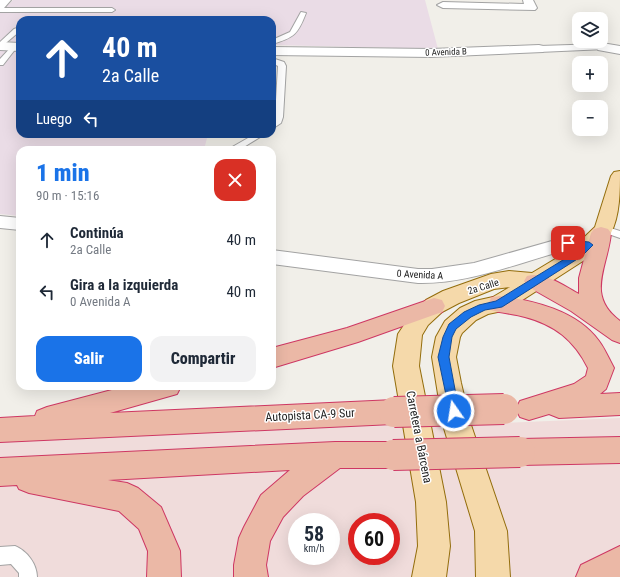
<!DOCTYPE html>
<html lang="es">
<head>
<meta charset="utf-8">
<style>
  body { margin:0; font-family:"Roboto Condensed",sans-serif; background:#f2f2f3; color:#1f2937; height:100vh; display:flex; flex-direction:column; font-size:15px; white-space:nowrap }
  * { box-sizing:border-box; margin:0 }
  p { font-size:13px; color:#747a83 }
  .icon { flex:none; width:22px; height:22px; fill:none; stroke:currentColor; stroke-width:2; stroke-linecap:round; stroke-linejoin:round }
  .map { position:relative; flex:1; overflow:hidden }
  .drawer { position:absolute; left:16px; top:146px; width:260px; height:244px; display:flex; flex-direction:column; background:#fff; border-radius:12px; box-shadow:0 4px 16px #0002 }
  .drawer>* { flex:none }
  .hud { position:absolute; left:16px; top:16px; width:260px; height:122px; border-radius:12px; box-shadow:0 4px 16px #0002; background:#1a4fa0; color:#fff; overflow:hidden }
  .tools { position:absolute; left:572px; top:12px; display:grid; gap:8px }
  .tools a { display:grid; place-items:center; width:36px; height:36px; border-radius:8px; background:#fff; box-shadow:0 4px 16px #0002; font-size:20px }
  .speed { position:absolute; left:288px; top:513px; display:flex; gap:8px; font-size:20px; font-weight:700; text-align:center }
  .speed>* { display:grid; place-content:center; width:52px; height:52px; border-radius:50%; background:#fff; box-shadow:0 4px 16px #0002; line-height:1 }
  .speed small { font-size:10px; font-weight:400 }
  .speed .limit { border:6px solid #d22; background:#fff; color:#111 }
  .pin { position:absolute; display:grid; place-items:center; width:34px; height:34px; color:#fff; margin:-17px; border-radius:8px; box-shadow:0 2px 6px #0006 }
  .me { position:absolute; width:44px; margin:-22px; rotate:347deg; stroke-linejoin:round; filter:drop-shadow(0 0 3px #0008) }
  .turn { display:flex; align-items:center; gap:14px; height:84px; padding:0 20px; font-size:18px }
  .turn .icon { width:52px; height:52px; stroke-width:2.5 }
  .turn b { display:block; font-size:28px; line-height:34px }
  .then { display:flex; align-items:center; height:38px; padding:0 20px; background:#0003; gap:8px; font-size:15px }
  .round { display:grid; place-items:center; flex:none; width:42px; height:42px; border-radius:12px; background:#f2f2f3 }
  .headline { display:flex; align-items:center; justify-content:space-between; height:68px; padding:0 20px }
  h1 { font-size:24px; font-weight:800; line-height:30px; color:#1a73e8 }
  .action { display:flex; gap:8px; margin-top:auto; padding:8px 20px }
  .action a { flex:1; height:46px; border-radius:12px; background:#1a73e8; color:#fff; font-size:16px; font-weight:800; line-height:46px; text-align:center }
  .action a+a { background:#f2f2f3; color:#1f2937 }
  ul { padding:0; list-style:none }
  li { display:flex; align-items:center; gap:12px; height:52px; padding:0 20px }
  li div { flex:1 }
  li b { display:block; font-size:15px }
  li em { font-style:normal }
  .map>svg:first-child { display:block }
  .commercial { fill:#f0dcdb; fill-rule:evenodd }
  .industrial { fill:#eadce6 }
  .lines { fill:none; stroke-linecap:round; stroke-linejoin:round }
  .service-casing { stroke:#a3a3a3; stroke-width:2 }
  .pedestrian-casing { stroke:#a3a3a3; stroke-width:2 }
  .minor-casing { stroke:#a3a3a3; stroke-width:2 }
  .primary-casing { stroke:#936d0c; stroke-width:2 }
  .trunk-casing { stroke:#ce3763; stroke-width:2 }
  .service { fill:#fff; fill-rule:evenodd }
  .pedestrian { fill:#fff; fill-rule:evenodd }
  .minor { fill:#fff; fill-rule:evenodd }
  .primary { fill:#f5d9aa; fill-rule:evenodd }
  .trunk { fill:#ebb8a6; fill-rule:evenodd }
  .trunk-bridge-casing { stroke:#ce3763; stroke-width:32; stroke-linecap:butt }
  .trunk-bridge { stroke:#ebb8a6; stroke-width:30 }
  .route { fill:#1a73e8; stroke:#114b97 }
  .labels { text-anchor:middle; stroke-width:3; stroke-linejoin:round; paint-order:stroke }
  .far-street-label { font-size:9px; fill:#222; stroke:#fff }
  .street-label { font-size:10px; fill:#222; stroke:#fff }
  .near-street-label { font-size:12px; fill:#222; stroke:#fff }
</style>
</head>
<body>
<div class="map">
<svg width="620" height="577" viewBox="0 0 620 577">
  <rect width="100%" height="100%" fill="#f1efe9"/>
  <path class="commercial" d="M620,418V577H0V440L320,427L457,425ZM297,522H331V556H297ZM357,522H391V556H357Z"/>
  <g class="industrial">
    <polygon points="13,0 425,0 438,49 272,45 272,20 20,20 20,42 0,41 0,13"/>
    <polygon points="0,49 20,49 20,134 208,134 204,150 20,150 20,216 0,214"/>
  </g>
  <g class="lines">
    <defs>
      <g id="service">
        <polygon points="0,8 112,8 115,10 112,12 0,12"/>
        <path d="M301,12L306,13C298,34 294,38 272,44V40L290,32Z"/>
        <polygon points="20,27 20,31 0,48 0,42 14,29"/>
        <polygon points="15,44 18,46 17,47 3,65 0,65 0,59 13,45"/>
        <polygon points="272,58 284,62 286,66 283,117 281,123 272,129 272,122 275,117 278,66 272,63"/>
        <polygon points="255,134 265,134 239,150 227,150"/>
        <polygon points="604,226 620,231 620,238 600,231 599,229"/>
        <path d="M15,546C27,551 37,564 37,577H19V573L11,564L0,565V547Z"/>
      </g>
      <polygon id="pedestrian" points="602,44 607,47 606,49 539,52 534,49 539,46"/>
      <g id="minor">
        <polygon points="0,0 11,0 4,8 0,9"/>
        <polygon points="523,0 533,0 537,8 535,10 443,8 437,5 443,2 524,4"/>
        <polygon points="0,42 20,43 20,51 0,50"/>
        <polygon points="602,43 620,46 620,54 598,50 596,47 598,44"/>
        <polygon points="539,45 543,46 545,49 543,52 431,57 272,55 272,47 431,49"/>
        <polygon points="0,216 20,218 20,230 0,228"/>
        <path d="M566,237H581L596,240L599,245L596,250C584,253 571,249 559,252C512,265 467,284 418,283L272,264V250L418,269H432L474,263Z"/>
      </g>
      <path id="primary" d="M620,171C620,191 620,215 611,233L586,259L507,310L488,314L476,320L462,333L460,337L456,357L461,383L471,425L507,531L510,577H476L475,531L443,425L432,357L436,337L445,321L460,308L475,301L493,297L510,287L494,289L459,303L442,312L428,325L422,335L419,366L446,502L450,546L446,577H412L418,546L416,502L393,366L398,334L412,313L426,300L443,291L491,274L509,271L532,273L572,249L595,227L611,176L614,172Z"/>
      <g id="trunk">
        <path d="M601,227L608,229L611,233C608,267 585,295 620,321V343L612,340L571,311L527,286L524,281L527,276C544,271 564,286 579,294V278L591,233L594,229Z"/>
        <path d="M499,296C534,301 576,310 599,341C605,349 609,359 614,368L606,389L600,394L620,393V415L559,418L549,414L529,420L520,417L516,409L520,401L574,384L586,376L588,368C574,340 555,325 525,317C514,314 502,313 491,310L488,304L491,298Z"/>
        <polygon points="434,298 442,300 445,306 442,312 358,342 272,368 272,348 347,328"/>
        <polygon points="127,386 181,386 177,394 110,413 394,400 403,404 407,412 403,420 394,424 0,442 0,418 35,416 37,411 47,407"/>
        <polygon points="620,437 620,463 520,465 510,461 506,452 510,443 520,439"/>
        <polygon points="335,442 393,442 403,446 407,455 403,464 393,468 340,468 303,496 283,517 270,541 266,565 268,577 234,577 234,565 239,538 244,527 261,495 290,470 108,480 127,483 138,488 161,507 180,551 181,577 147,577 148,551 139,529 119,511 29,493 19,489 17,485 0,486 0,458"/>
        <polygon points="620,546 620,577 576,577 581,565"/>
      </g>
    </defs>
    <use href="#service" class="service-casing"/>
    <use href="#pedestrian" class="pedestrian-casing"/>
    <use href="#minor" class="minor-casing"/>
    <use href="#primary" class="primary-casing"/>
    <use href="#trunk" class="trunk-casing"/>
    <use href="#service" class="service"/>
    <use href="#pedestrian" class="pedestrian"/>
    <use href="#minor" class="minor"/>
    <use href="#primary" class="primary"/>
    <use href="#trunk" class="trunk"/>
    <defs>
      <g id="trunk-bridge">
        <polyline points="394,412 504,409"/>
        <polyline points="393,455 520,452"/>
      </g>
    </defs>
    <use href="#trunk-bridge" class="trunk-bridge-casing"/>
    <use href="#trunk-bridge" class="trunk-bridge"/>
  </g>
  <polygon class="route" points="568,240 589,242 593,245 582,256 502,307 485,310 471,317 456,329 452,337 449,357 459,411 458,414 454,416 450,414 438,357 443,337 449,324 464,312 479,305 496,301 576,252 582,247 565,245 564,243"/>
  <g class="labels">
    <g class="far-street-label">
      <text transform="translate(446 52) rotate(-2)" y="3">0 Avenida B</text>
    </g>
    <g class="street-label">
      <text transform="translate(420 274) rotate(3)" y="4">0 Avenida A</text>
      <text transform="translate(483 286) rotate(-17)" y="4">2a Calle</text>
    </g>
    <g class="near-street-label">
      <text transform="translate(310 415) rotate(-3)" y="4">Autopista CA-9 Sur</text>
      <text transform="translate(419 437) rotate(79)" y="4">Carretera a Bárcena</text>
    </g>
  </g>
</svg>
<div class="tools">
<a><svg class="icon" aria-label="layers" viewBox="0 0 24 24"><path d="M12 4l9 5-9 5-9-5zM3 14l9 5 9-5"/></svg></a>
<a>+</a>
<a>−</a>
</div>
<div class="speed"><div>58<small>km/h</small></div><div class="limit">60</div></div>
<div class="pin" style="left:568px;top:243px;background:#d93025"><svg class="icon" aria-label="arrive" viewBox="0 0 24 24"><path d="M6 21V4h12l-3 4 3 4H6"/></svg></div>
<svg class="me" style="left:454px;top:411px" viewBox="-20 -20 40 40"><circle r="17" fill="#1a73e8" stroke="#fff" stroke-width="3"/><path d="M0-11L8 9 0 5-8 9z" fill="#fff"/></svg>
<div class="hud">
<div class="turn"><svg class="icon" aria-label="ahead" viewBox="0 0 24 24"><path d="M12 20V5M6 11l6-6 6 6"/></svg><div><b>40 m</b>2a Calle</div></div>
<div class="then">Luego<svg class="icon" aria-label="left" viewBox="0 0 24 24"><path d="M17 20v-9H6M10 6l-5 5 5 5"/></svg></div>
</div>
<section class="drawer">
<div class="headline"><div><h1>1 min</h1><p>90 m · 15:16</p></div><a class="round" style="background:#d93025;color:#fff"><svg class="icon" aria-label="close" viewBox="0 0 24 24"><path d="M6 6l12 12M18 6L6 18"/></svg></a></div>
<ul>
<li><svg class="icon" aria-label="ahead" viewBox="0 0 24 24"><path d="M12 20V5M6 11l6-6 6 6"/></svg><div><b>Continúa</b><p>2a Calle</p></div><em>40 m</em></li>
<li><svg class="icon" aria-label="left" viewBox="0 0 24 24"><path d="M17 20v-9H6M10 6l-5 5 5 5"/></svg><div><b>Gira a la izquierda</b><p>0 Avenida A</p></div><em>40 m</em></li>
</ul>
<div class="action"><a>Salir</a><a>Compartir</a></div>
</section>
</div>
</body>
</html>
